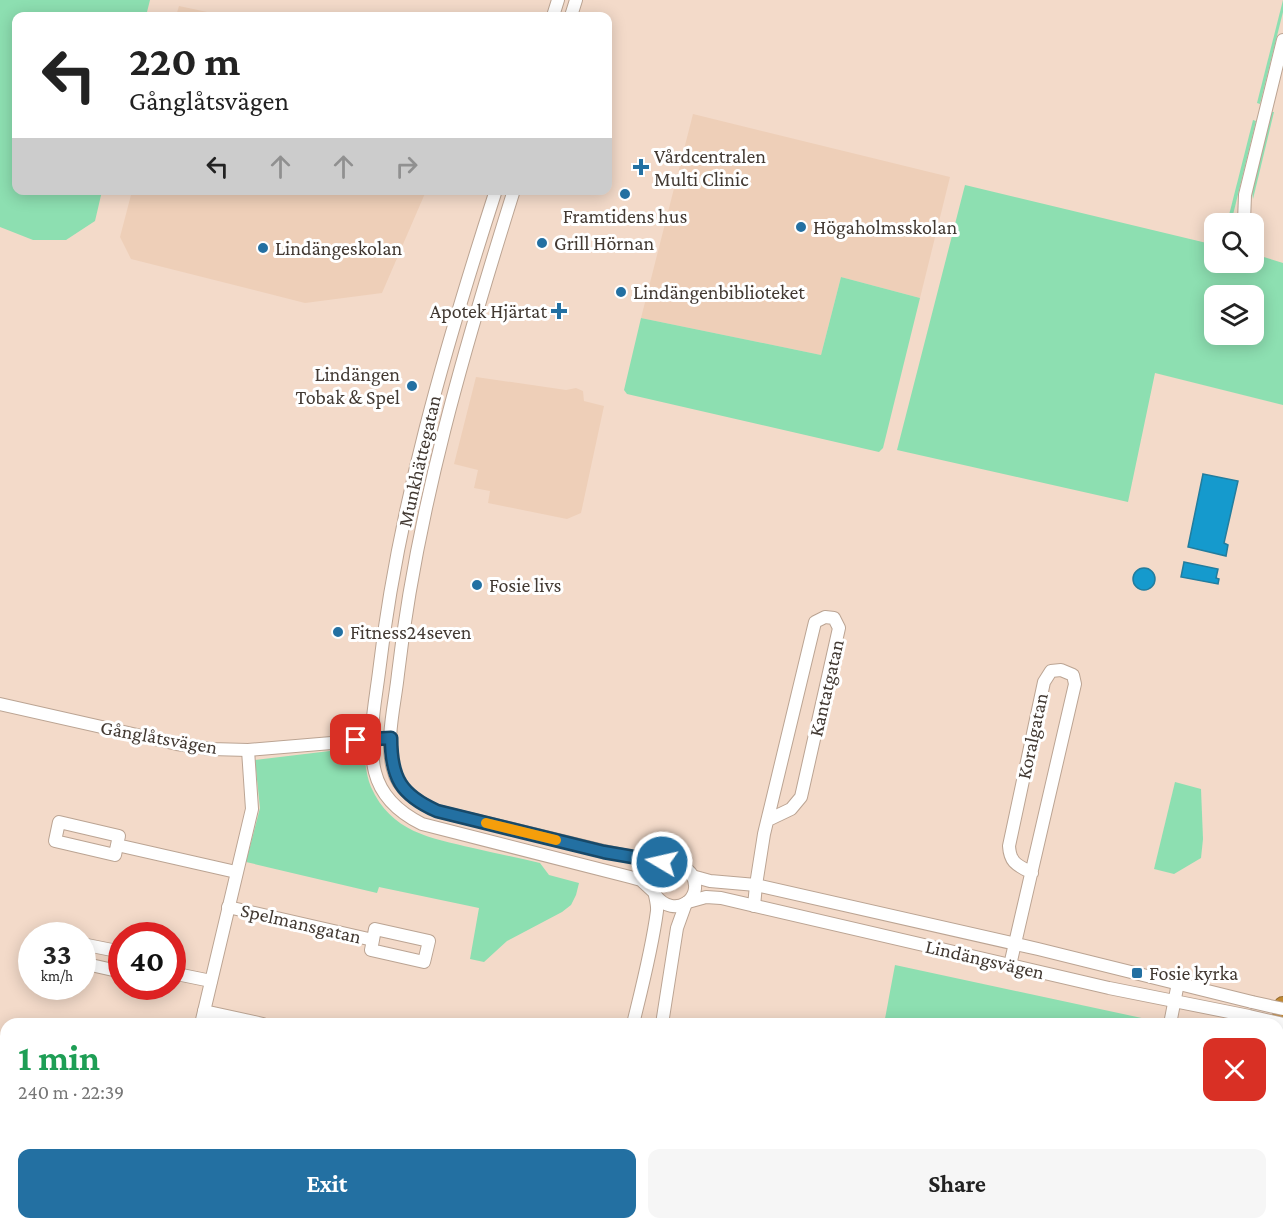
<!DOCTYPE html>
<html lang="en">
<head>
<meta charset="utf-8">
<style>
  body { margin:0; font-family:"Crimson Pro",serif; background:#f6f6f6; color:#222; height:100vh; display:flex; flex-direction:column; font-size:22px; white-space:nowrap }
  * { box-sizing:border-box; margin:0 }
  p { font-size:20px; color:#767676 }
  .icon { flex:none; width:33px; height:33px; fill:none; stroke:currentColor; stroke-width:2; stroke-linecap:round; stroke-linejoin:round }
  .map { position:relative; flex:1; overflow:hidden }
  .sheet { position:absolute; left:0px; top:1018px; width:1284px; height:212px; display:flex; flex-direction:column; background:#fff; border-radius:18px 18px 0 0; box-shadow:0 3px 15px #0003 }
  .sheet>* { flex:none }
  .banner { position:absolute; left:12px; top:12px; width:600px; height:183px; border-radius:12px; box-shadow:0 3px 15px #0003; background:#fff; color:#222; overflow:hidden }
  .tools { position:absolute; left:1204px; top:213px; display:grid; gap:12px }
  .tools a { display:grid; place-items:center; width:60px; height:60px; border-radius:12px; background:#fff; box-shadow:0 3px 15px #0003; font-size:30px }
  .speed { position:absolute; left:18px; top:922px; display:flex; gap:12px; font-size:30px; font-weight:700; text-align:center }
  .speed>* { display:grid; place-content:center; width:78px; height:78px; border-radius:50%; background:#fff; box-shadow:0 3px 15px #0003; line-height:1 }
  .speed small { font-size:15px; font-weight:400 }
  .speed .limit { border:9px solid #d22; background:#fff; color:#111 }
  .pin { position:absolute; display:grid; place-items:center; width:51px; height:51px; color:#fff; margin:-26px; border-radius:12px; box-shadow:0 3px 9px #0006 }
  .me { position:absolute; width:66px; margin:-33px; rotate:279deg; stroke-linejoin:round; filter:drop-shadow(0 0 4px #0008) }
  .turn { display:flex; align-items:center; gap:21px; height:126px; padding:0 18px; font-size:27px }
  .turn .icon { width:78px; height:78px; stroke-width:2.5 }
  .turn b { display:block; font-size:42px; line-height:51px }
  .lanes { display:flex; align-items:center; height:57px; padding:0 18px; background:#0003; justify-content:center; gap:30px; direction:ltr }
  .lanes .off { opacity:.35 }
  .round { display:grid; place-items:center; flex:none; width:63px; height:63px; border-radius:12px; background:#f6f6f6 }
  .summary { display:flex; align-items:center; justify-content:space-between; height:102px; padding:0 18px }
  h1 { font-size:36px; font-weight:700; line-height:45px; color:#1e9e55 }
  .primary-button { display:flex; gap:12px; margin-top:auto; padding:12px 18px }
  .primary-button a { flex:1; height:69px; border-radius:12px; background:#2370a2; color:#fff; font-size:24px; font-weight:700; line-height:69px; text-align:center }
  .primary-button a+a { background:#f6f6f6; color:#222 }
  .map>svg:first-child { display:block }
  .built { fill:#eecfb8 }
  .green { fill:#8ddfb1; fill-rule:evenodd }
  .water { fill:#159acd; stroke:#227d9e; stroke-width:1.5 }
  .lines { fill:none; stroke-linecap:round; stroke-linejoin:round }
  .minor-casing { stroke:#bba493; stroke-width:14 }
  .highway-casing { stroke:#956c31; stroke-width:20 }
  .minor { stroke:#fff; stroke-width:12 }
  .highway { stroke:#c18831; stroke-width:18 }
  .minor-bridge-casing { stroke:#bba493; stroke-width:14; stroke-linecap:butt }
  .minor-bridge { stroke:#fff; stroke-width:12 }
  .route-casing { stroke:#174969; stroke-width:15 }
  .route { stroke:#2370a2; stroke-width:10 }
  .slow { stroke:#f59e0b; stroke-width:10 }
  .poi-dot { fill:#2370a2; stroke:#fff; stroke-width:2 }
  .labels { text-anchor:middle; stroke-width:6; stroke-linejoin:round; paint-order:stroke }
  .poi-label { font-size:20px; fill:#423932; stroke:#fff; text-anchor:start }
  .street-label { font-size:20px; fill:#423932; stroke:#fff }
</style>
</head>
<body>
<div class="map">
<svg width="1283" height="1229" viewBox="0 0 1283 1229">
  <rect width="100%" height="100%" fill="#f3dac9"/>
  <g class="built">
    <polygon points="179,6 226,16 176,16"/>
    <polygon points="693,114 950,177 920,298 841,277 821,355 641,318"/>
    <polygon points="132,191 132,190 426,191 382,293 305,303 131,259 120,237"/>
    <polygon points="476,377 566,390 576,388 583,391 584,401 604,406 581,513 567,519 488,503 490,491 474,488 478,470 454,464"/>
  </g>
  <g class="green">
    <polygon points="0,0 150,0 146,16 16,16 16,190 102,191 95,221 66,240 33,240 0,227"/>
    <polygon points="1283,0 1283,12 1260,104 1257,103"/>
    <polygon points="1272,112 1274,112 1253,199 1252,192"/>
    <polygon points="1253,120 1256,121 1231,223 1227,223"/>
    <path d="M965,185L1215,245V262H1254V254L1283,263V405L1155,373L1128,502L897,450ZM1215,296H1254V334H1215Z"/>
    <polygon points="841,277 920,298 883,448 879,452 627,394 624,390 641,318 821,355"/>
    <path d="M363,747C365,760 366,775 371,787C391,832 430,838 473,848C495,853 518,858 540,863L549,875L579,883L576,895L571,905L562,912L507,941L484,962L470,959L479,908L379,887L377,893L246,862L260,808L255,760Z"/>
    <polygon points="1175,782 1201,789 1203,839 1201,858 1174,874 1154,869"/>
    <polygon points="895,965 1165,1023 1164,1024 884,1024"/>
    <polygon points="281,1224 406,1224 412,1229 280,1229"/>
    <polygon points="849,1224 1133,1224 1132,1229 848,1229"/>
    <polygon points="1155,1224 1210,1224 1210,1229 1154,1229"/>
  </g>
  <g class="water">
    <polygon points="1203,474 1238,481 1224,543 1228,545 1226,556 1188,547"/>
    <polygon points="1184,562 1218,569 1216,578 1219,579 1218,584 1181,577"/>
    <circle cx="1144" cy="579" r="11"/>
  </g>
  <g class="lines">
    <defs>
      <g id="minor">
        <polyline points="553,16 558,0"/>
        <polyline points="571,16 576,0"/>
        <path d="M496,190C445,348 398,508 379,672C375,704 367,740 375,772C381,796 400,813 422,824L630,877L641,880L655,893"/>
        <path d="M514,190C464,349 417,509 398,674C395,704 385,740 393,769C398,791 418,802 437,811L604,851L675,865"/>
        <polyline points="1244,221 1245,195 1283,40"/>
        <polyline points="0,704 177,744 211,749 248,750 391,738"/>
        <polyline points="117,845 115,855 55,841 59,822 119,836 117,845 236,872"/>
        <polyline points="692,876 710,881 756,885 1038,949 1252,1002"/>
        <polyline points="688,902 706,897 721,898 1109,988 1249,1016"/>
        <polyline points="754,906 756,885 764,834 815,622 825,617 834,618 839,628 801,797 791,809 768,820"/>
        <polyline points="228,907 373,940 371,950 424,962 429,941 375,929 373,940"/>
        <polyline points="82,944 122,952"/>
        <polyline points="82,963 122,972"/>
        <path d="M1010,965C1031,871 1054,778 1075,684L1073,675L1061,670L1051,671L1044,682L1009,846C1010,863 1017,865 1032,873"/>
        <polyline points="172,973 211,981"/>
        <polyline points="204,1011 263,1024"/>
        <polyline points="201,1024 252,809 248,750"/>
        <path d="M633,1024C642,987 652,949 657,911C658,900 651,889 655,879C661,863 683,861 692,875C705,899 674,919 656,896"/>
        <polyline points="662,1024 677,928 686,903"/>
        <polyline points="1170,1024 1178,983"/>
        <polyline points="6,1051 4,1062 6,1062"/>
        <polyline points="0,1157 6,1158"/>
        <polyline points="0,1179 6,1180"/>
        <polyline points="170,1224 192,1229"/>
        <polyline points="228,1229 229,1224"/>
        <polyline points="588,1229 589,1224"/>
        <polyline points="629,1229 630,1224"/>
        <polyline points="1145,1229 1146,1224"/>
      </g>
      <g id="highway">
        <polyline points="1278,1069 1283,1006"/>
        <polyline points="1254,1229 1255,1224"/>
        <polyline points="1268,1229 1269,1224"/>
      </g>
    </defs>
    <use href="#minor" class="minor-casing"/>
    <use href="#highway" class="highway-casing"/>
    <use href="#minor" class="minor"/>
    <use href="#highway" class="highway"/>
    <defs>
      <g id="minor-bridge">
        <polyline points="1252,1002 1283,1009"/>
        <polyline points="1249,1016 1283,1024"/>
      </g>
    </defs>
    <use href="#minor-bridge" class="minor-bridge-casing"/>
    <use href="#minor-bridge" class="minor-bridge"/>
  </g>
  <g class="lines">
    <defs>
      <path id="route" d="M356,740L391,738C391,778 401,795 437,811L604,852L662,862"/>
    </defs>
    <use href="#route" class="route-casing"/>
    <use href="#route" class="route"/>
    <polyline class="slow" points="486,823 556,840"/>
  </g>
  <g class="poi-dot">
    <path d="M638 158h6v6h6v6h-6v6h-6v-6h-6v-6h6z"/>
    <circle cx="625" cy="194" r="6"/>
    <circle cx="801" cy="227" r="6"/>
    <circle cx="542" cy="243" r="6"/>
    <circle cx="263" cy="248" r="6"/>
    <circle cx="621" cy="292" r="6"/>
    <path d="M556 302h6v6h6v6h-6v6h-6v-6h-6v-6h6z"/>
    <circle cx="412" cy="386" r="6"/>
    <circle cx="477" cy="585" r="6"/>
    <circle cx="338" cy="632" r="6"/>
    <rect x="1131" y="967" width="12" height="12" rx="3"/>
  </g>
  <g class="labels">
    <g class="poi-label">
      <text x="654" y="163">Vårdcentralen<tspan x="654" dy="23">Multi Clinic</tspan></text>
      <text x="625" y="223" text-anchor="middle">Framtidens hus</text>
      <text x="813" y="234">Högaholmsskolan</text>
      <text x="554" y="250">Grill Hörnan</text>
      <text x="275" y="255">Lindängeskolan</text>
      <text x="633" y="299">Lindängenbiblioteket</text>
      <text x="547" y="318" text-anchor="end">Apotek Hjärtat</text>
      <text x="400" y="381" text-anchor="end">Lindängen<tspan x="400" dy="23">Tobak &amp; Spel</tspan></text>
      <text x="489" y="592">Fosie livs</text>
      <text x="350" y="639">Fitness24seven</text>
      <text x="1149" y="980">Fosie kyrka</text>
    </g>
    <g class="street-label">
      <text transform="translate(419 461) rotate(-77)" y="7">Munkhättegatan</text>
      <text transform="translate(826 688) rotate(-77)" y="7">Kantatgatan</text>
      <text transform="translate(1032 736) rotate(-78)" y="7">Koralgatan</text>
      <text transform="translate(159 737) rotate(10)" y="7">Gånglåtsvägen</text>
      <text transform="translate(301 923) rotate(13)" y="7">Spelmansgatan</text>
      <text transform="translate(985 959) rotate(13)" y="7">Lindängsvägen</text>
    </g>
  </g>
</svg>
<div class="tools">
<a><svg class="icon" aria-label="search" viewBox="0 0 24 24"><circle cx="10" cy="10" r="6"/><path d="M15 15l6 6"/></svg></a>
<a><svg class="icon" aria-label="layers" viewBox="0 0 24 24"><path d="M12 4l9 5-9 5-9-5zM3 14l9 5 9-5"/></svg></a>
</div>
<div class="speed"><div>33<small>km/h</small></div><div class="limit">40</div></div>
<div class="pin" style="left:356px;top:740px;background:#d93025"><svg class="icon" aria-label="arrive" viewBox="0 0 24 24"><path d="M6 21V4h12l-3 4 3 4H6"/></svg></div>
<svg class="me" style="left:662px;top:862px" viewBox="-20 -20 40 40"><circle r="17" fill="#2370a2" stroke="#fff" stroke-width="3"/><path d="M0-11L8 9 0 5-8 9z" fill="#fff"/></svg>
<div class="banner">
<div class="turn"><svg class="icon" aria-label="left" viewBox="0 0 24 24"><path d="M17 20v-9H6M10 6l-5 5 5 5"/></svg><div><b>220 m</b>Gånglåtsvägen</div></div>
<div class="lanes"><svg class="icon" aria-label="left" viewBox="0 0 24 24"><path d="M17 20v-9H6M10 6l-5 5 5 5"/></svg><svg class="icon off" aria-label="ahead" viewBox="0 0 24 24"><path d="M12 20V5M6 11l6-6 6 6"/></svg><svg class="icon off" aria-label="ahead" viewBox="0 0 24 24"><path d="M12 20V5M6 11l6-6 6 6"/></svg><svg class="icon off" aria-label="right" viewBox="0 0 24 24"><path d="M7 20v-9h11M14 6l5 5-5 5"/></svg></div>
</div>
<section class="sheet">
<div class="summary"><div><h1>1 min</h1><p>240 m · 22:39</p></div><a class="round" style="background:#d93025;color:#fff"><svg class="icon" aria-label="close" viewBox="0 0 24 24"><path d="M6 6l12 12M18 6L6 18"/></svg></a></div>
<div class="primary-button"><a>Exit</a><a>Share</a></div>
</section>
</div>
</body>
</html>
